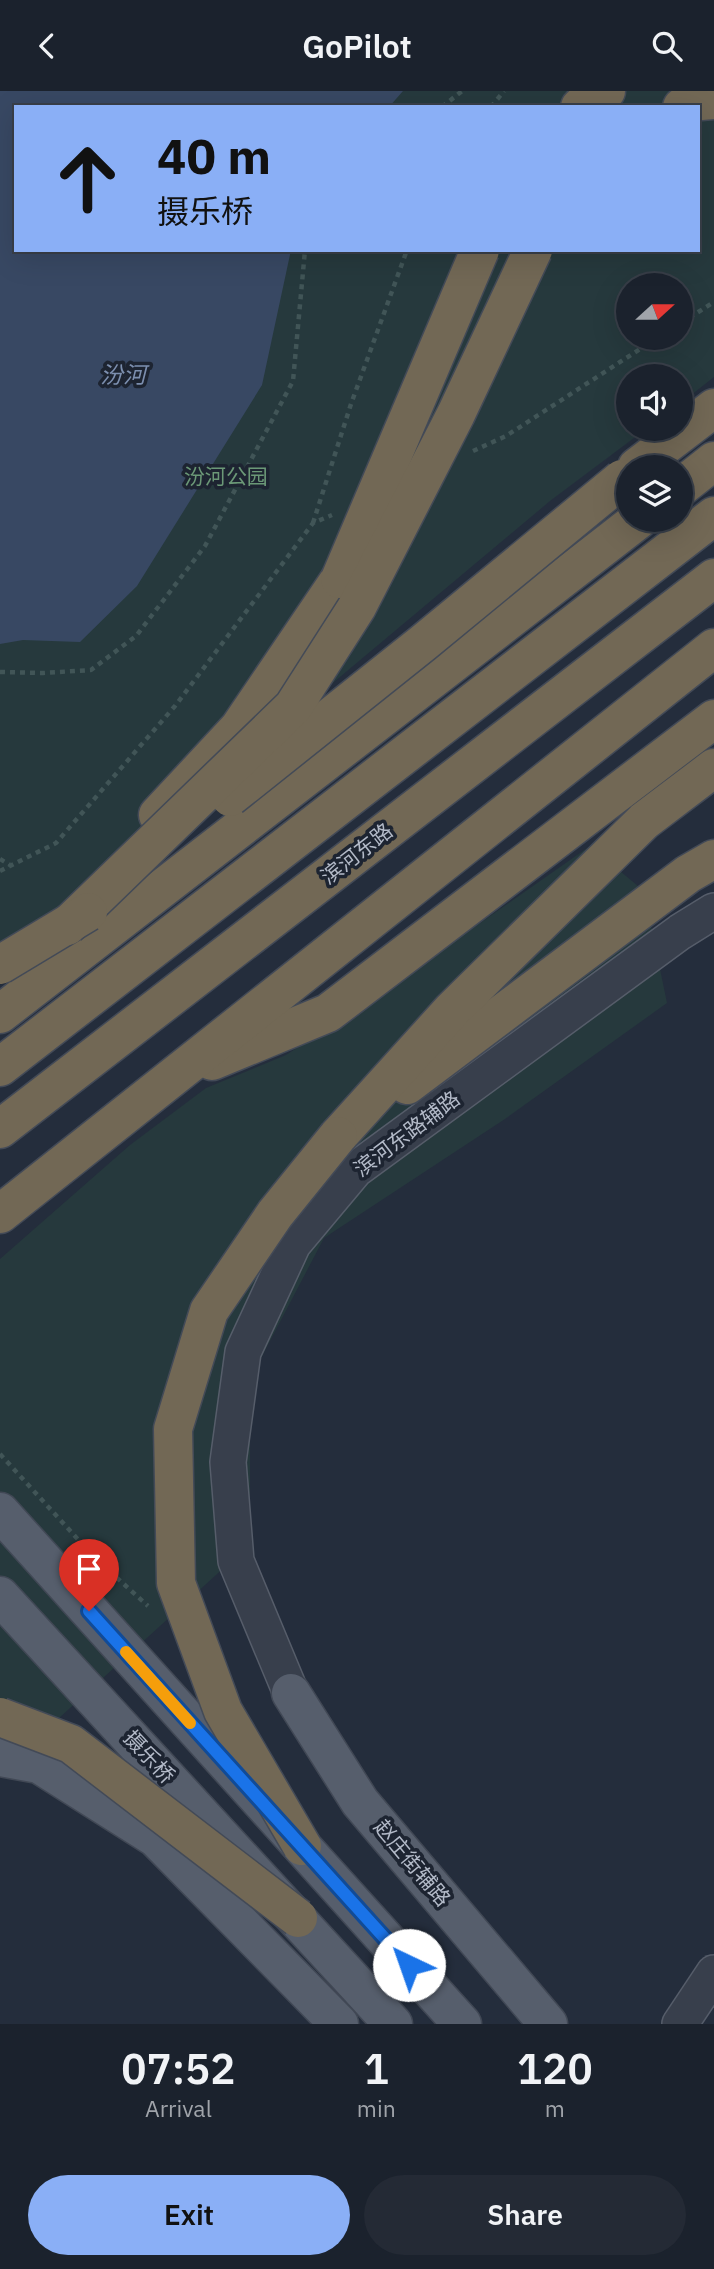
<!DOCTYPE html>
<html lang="en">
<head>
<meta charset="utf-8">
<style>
  body { margin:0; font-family:"IBM Plex Sans","Noto Sans SC",sans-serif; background:#242a35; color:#f1f3f6; height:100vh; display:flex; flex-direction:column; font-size:26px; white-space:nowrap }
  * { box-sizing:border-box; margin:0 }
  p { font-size:23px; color:#a0a4aa }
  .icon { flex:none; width:38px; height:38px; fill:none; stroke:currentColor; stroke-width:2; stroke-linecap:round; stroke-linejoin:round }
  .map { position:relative; height:1933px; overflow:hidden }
  .panel { display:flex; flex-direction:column; background:#1b222d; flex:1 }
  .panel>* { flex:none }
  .top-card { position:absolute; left:14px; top:14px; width:686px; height:147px; border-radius:0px; box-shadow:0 7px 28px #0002,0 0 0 2px #393f49; background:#8aaff6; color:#111; overflow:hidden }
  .needle { width:46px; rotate:69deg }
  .controls { position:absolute; left:616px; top:182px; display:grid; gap:14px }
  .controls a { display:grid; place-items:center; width:77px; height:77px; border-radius:50%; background:#1b222d; box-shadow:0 7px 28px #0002,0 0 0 2px #393f49; font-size:35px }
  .pin { position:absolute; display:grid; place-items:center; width:60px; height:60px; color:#fff; margin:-72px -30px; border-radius:50% 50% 50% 0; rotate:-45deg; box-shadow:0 0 7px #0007 }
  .pin .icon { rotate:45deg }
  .me { position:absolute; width:77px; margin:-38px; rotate:318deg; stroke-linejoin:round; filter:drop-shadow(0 0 5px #0008) }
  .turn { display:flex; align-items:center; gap:24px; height:147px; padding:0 28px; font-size:32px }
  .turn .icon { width:91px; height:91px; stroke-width:2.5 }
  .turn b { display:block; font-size:49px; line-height:60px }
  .eta { display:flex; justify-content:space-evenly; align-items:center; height:119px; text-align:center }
  .eta b { font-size:42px; font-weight:600; line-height:49px }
  .button { display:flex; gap:14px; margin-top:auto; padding:14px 28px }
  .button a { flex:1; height:80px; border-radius:42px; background:#8aaff6; color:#111; font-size:28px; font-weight:600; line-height:80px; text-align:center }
  .button a+a { background:#242a35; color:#f1f3f6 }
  header { display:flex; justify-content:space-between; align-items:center; height:91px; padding:0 28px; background:#1b222d; font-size:32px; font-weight:600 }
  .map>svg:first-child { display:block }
  .green { fill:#26393d; fill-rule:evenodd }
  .water { fill:#384863 }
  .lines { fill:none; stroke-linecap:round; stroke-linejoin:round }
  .minor-casing { stroke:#565d6a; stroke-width:38 }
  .major-casing { stroke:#414855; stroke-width:41 }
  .highway-casing { stroke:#434a57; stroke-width:41 }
  .path { stroke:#415557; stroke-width:4.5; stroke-dasharray:5 5; stroke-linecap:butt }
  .minor { stroke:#383f4c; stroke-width:35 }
  .major { stroke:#565e6c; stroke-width:38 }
  .highway { stroke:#726855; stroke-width:38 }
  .highway-bridge-casing { stroke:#434a57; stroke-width:41; stroke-linecap:butt }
  .highway-bridge { stroke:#726855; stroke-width:38 }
  .route-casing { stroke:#114b97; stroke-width:18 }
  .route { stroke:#1a73e8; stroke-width:12 }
  .slow { stroke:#f59e0b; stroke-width:12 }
  .labels { text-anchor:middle; stroke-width:7; stroke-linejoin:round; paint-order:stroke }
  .park-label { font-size:21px; fill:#6b9877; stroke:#1d2431 }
  .street-label { font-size:21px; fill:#b3bac8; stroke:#1d2431 }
  .water-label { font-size:23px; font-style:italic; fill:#7c8faf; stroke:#1d2431 }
</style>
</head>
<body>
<header><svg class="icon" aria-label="back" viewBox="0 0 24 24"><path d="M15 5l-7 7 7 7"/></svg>GoPilot<svg class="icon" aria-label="search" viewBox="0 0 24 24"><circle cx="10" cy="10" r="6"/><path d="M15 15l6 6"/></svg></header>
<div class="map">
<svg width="714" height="1933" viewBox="0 0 714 1933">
  <rect width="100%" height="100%" fill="#242d3c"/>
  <g class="green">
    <path d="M0,0H714V286L681,312V285H628V338H646L550,410L0,871ZM16,16H698V159H16ZM628,194H681V247H628Z"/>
    <polygon points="590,755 644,800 667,912 505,1028 324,1147 250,1288 250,1453 58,1628 0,1610 0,1168 130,1054 206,997 286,964 376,905"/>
  </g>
  <polygon class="water" points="0,0 403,0 389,16 16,16 16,159 291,159 262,294 137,495 80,551 23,549 0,553"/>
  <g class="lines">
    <defs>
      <g id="minor">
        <polyline points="291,1602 236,1470 228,1371 243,1261 293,1153 355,1079 680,841 714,820"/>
        <polyline points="680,1933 714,1882"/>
      </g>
      <g id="major">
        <polyline points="0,1421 462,1933"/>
        <polyline points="0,1505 393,1933"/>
        <polyline points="291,1602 360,1711 548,1933"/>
        <polyline points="0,1666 39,1673 156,1747 339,1933"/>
      </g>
      <g id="highway">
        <polyline points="580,16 590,7 606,0"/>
        <polyline points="682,16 689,11 714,9"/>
        <polyline points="637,376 714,317"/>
        <polyline points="681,396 714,370"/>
        <polyline points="158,724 239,637 340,488"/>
        <polyline points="0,923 638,429"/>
        <polyline points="212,970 328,922 714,628"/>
        <polyline points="0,976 714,425"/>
        <polyline points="407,994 688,783 714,768"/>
        <polyline points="0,1038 714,487"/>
        <polyline points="338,1045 452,919 644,730 714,677"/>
        <polyline points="0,1123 714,557"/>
      </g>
    </defs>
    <use href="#minor" class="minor-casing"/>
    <use href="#major" class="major-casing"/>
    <use href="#highway" class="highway-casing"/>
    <g class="path">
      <polyline points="442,16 462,0"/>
      <polyline points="491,16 504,0"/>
      <polyline points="681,232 714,211"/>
      <polyline points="473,360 506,345 657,247"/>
      <polyline points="313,432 351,313 407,159"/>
      <polyline points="0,581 43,582 91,579 136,545 205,455 293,290 305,159"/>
      <polyline points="0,768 10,774"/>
      <polyline points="0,780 56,752 175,615 313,432 332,424"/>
      <polyline points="0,1363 95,1467 148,1515"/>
    </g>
    <use href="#minor" class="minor"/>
    <use href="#major" class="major"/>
    <use href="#highway" class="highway"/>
    <defs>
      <g id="highway-bridge">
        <polyline points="340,488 480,159"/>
        <polyline points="230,706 423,552 622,388"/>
        <polyline points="67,835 293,616 357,516 456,323 533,159"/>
        <polyline points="0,874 88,821"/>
        <polyline points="0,1626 71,1653 298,1827"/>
        <polyline points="302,1755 223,1620 176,1492 173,1338 209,1220 275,1123 338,1045"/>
      </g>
    </defs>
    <use href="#highway-bridge" class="highway-bridge-casing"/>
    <use href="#highway-bridge" class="highway-bridge"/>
  </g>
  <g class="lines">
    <defs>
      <polyline id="route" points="89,1520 409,1874"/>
    </defs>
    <use href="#route" class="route-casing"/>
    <use href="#route" class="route"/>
    <polyline class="slow" points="126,1561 190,1632"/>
  </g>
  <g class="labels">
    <g class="park-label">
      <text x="226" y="393">汾河公园</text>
    </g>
    <g class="street-label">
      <text transform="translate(357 763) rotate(-38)" y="7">滨河东路</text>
      <text transform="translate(407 1043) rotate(-37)" y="7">滨河东路辅路</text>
      <text transform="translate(149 1666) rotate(47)" y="7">摄乐桥</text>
      <text transform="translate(412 1772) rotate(50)" y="7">赵庄街辅路</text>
    </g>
    <g class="water-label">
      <text x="123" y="292">汾河</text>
    </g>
  </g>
</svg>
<div class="controls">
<a><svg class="needle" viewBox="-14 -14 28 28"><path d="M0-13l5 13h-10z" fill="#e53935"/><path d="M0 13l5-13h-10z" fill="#a0a4aa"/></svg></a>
<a><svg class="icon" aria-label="sound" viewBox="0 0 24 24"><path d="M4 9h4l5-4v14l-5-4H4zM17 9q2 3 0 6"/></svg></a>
<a><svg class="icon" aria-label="layers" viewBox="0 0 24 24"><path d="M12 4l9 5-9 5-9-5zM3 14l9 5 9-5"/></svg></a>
</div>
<div class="pin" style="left:89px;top:1520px;background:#d93025"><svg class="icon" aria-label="arrive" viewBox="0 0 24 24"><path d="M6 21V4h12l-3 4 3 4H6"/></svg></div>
<svg class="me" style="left:409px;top:1874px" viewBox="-20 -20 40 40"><circle r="19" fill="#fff"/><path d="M0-13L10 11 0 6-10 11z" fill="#1a73e8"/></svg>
<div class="top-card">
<div class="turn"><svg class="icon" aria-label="ahead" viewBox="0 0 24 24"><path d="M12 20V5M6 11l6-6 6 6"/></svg><div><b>40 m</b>摄乐桥</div></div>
</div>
</div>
<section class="panel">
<div class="eta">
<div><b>07:52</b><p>Arrival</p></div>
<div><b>1</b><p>min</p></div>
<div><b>120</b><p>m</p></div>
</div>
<div class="button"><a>Exit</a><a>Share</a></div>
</section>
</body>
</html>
